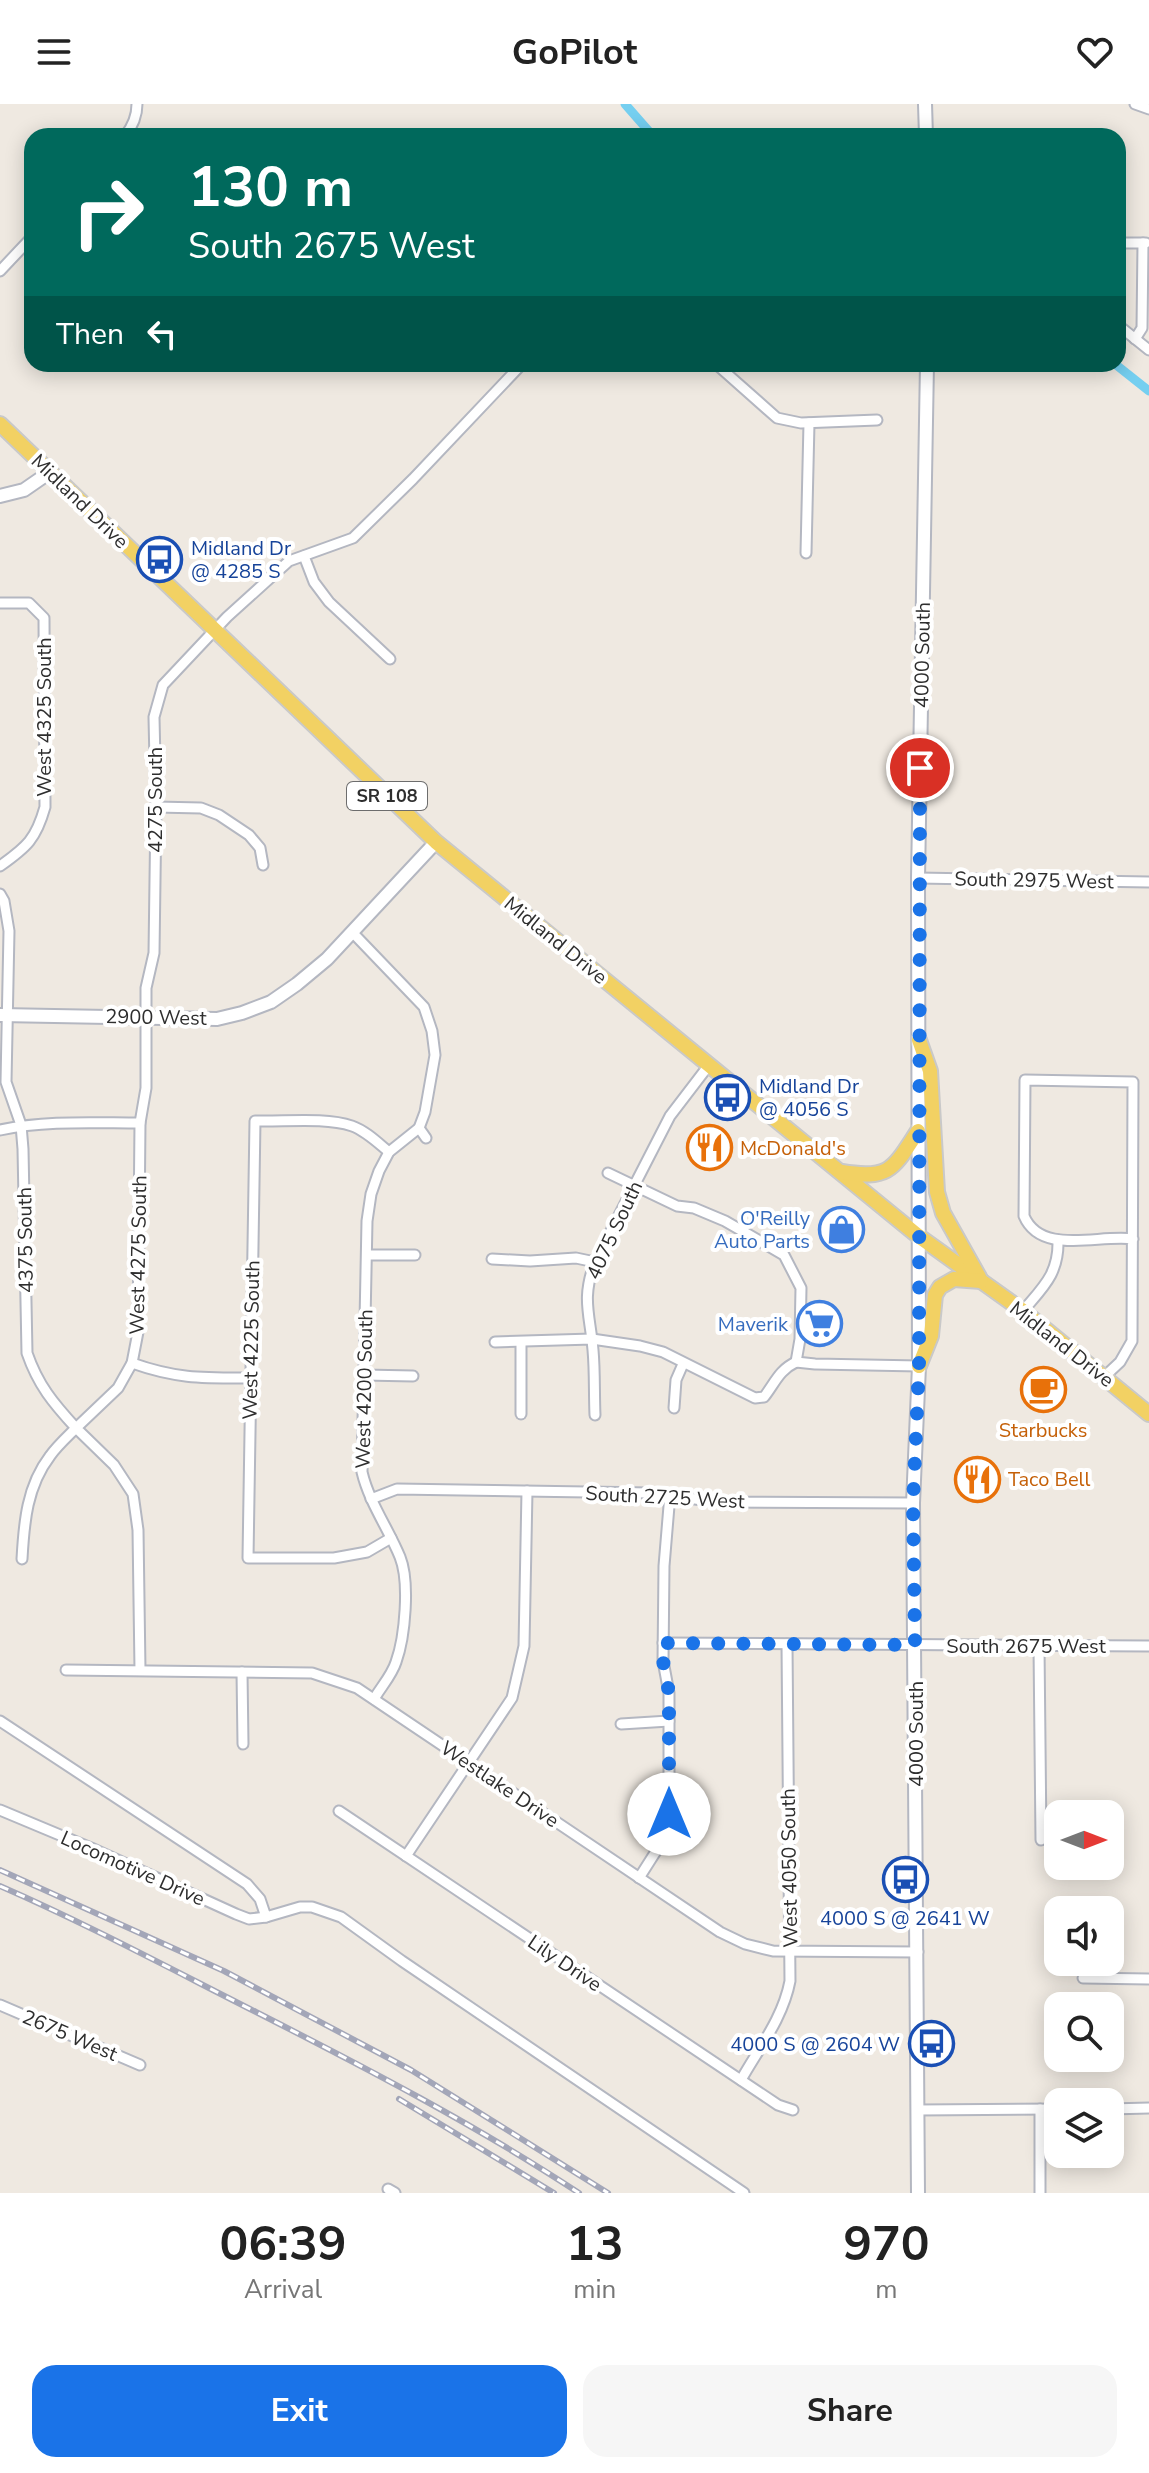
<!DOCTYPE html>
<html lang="en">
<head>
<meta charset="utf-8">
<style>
  body { margin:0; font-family:"Nunito Sans",sans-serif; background:#f6f6f6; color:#222; height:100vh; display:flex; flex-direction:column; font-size:30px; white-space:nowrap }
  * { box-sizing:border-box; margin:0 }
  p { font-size:26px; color:#767676 }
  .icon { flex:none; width:44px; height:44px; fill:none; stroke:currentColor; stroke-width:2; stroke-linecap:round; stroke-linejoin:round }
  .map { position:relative; height:2089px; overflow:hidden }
  .drawer { display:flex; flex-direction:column; background:#fff; flex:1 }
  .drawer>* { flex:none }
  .hud { position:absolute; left:24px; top:24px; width:1102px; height:244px; border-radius:24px; box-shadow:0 4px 20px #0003; background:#00695c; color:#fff; overflow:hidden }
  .needle { width:52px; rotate:90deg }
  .tools { position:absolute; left:1044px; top:1696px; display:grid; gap:16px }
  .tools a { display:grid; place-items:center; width:80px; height:80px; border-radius:16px; background:#fff; box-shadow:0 4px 20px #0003; font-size:40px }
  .pin { position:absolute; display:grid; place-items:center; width:68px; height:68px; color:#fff; margin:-34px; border:4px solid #fff; border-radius:50%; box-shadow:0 2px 8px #0007 }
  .me { position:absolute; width:88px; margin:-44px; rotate:0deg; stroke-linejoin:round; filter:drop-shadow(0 0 6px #0008) }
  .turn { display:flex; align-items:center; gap:28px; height:168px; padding:0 32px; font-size:36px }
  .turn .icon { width:104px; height:104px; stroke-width:2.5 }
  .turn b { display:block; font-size:56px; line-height:68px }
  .then { display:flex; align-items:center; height:76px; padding:0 32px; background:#0003; gap:16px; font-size:30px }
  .eta { display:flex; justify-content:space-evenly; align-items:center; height:136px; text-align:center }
  .eta b { font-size:48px; font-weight:700; line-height:56px }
  .cta { display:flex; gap:16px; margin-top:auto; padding:16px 32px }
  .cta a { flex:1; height:92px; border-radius:24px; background:#1a73e8; color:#fff; font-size:32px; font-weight:700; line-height:92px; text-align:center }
  .cta a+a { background:#f6f6f6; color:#222 }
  header { display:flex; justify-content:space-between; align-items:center; height:104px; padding:0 32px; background:#fff; font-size:36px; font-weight:700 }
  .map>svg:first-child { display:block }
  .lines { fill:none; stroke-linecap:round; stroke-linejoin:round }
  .canal { stroke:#75cff0; stroke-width:9 }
  .street-casing { stroke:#b4b7c1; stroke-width:13 }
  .secondary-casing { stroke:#b4b7c1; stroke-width:16 }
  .primary-casing { stroke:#c9c9c9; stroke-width:18 }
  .street { stroke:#fff; stroke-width:9 }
  .secondary { stroke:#fff; stroke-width:12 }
  .primary { stroke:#f2d163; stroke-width:14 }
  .rail-casing { stroke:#a3a6b8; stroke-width:6 }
  .rail { stroke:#fff; stroke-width:3; stroke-dasharray:9; stroke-linecap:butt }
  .route { stroke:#1a73e8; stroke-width:14; stroke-dasharray:0 25.2 }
  .labels { text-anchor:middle; stroke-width:8; stroke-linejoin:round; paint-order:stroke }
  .shield { fill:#fff; stroke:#6d6d6d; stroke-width:2 }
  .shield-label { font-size:18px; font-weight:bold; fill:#2e2e2e }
  .street-label { font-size:20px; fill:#2e2e2e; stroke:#fff }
  .transit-label { font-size:20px; fill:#164399; stroke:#fff; text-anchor:start }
  .food-label { font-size:20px; fill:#c56008; stroke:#fff; text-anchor:start }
  .shop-label { font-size:20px; fill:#366cbe; stroke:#fff; text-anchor:end }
</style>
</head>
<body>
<header><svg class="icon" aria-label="menu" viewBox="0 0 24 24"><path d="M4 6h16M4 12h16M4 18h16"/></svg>GoPilot<svg class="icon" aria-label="heart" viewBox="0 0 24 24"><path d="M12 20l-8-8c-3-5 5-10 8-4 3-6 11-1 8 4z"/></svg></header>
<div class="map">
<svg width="1149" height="2089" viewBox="0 0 1149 2089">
  <rect width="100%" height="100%" fill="#efe9e1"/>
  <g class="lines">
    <g class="canal">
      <polyline points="625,0 653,32"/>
      <polyline points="1115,260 1149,287"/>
    </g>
    <defs>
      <g id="street">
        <polyline points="1135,0 1149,5"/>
        <path d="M125,32C133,22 137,13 137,0"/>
        <polyline points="1118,139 1146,139"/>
        <polyline points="0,167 32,133"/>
        <polyline points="1118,221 1149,246"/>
        <polyline points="1135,235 1142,224 1143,139"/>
        <polyline points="716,260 777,314 801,319 877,316"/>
        <polyline points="806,449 809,319"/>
        <polyline points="304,452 314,478 329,498 390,555"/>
        <path d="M0,499H29L44,514L45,703C36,735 27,743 0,762"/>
        <polyline points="156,703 201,704 219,711 249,731 260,744 263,761"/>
        <polyline points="918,774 1149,778"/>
        <path d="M0,790L4,797L9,827L6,978L21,1021L23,1045L27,1249C38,1281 53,1299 76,1324C67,1333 57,1342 50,1352C27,1382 24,1418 22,1455"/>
        <path d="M353,829L424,903L432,927L435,951L425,1008L419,1024L389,1048L379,1067L371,1090L367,1117L362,1368C369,1398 388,1424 400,1453C410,1478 405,1533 396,1558C392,1571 381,1583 374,1595"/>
        <polyline points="419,1024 426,1034"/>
        <path d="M0,1026C46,1016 93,1019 140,1019"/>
        <path d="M389,1048C378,1039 366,1027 352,1022C325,1013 284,1018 255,1017L248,1454H334L367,1448L391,1434"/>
        <polyline points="608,1069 677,1102 694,1104 725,1117 784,1151 801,1184 800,1235 796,1258"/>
        <polyline points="367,1151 415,1151"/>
        <polyline points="492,1155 530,1157 576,1154 595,1158"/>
        <path d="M1023,1207C1043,1183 1059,1170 1058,1136"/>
        <path d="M495,1238L592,1235L640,1242L663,1248L755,1294L764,1293C775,1279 779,1266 796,1258"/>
        <polyline points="796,1258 815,1260 919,1262"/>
        <path d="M132,1259C177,1275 203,1274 250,1274"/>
        <polyline points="364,1271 413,1272"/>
        <path d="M1104,1273L1120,1258L1132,1237L1133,978L1025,976L1024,1112C1041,1152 1099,1130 1133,1135"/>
        <polyline points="674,1304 676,1276 683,1260"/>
        <polyline points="521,1310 521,1238"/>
        <path d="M595,1311C594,1289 595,1268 593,1246C590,1210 581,1195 595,1158L670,1012L709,961"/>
        <polyline points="371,1395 397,1385 651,1389 717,1398 913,1399"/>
        <polyline points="663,1539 1149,1542"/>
        <polyline points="1039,1542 1041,1736"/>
        <polyline points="66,1566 312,1569 357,1584 720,1828 745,1840 773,1847 918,1848"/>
        <polyline points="140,1566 138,1426 133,1390 114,1361 76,1324 118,1284 132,1259 138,1228 140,1019 146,984 146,884 154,849 156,703 154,613 163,581 227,513 289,457 353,434 413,375 522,260"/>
        <polyline points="242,1568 243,1640"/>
        <polyline points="0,1617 247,1780 260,1795 266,1813 300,1803 312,1803 341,1813 402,1857 744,2089"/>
        <polyline points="621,1620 669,1617"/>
        <polyline points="0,1706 91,1744 236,1810 249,1815 266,1813"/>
        <polyline points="339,1707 778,2001 793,2006"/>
        <polyline points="406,1752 512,1594 524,1542 527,1387"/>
        <polyline points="639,1774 660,1741 669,1710 669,1589 663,1557 664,1462 670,1390"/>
        <polyline points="1083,1874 1149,1875"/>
        <polyline points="0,1901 140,1961"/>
        <path d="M741,1976C759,1944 783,1914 790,1877L787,1540"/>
        <polyline points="1040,2005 1040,2089"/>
        <polyline points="1110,2005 1149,2004"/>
        <polyline points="918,2006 1058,2005"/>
        <polyline points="388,2085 395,2089"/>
      </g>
      <g id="secondary">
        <polyline points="925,0 926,32"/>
        <polyline points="0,392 24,386 50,368"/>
        <polyline points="0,911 217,915 242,909 271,898 297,880 327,855 436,738"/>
        <polyline points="918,2089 913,1399 919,1262 918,774 927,260"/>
      </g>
      <g id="primary">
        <polyline points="0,320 436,738 917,1131 1023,1207 1149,1310"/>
        <polyline points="919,936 930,967 937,1088 943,1109 979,1173"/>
        <path d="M842,1068C890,1076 893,1065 918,1027"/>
        <polyline points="919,1262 931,1232 935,1191 940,1183 954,1175 981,1177"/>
      </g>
    </defs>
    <use href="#street" class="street-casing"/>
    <use href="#secondary" class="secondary-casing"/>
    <use href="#primary" class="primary-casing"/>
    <use href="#street" class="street"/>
    <use href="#secondary" class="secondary"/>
    <use href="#primary" class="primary"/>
    <defs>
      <g id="rail">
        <polyline points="0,1766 224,1867 411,1966 608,2089"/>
        <path d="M0,1782C87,1820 171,1865 256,1908C366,1964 476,2021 579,2089"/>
        <polyline points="399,1995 554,2089"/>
      </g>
    </defs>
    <use href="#rail" class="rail-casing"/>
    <use href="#rail" class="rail"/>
  </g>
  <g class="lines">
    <polyline class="route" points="669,1710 669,1589 663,1557 663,1539 915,1541 913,1399 919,1262 920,664"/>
  </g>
  <defs>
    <symbol id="bus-ring" viewBox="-11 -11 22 22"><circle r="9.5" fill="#fff" stroke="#1a4fb4" stroke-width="1.5"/><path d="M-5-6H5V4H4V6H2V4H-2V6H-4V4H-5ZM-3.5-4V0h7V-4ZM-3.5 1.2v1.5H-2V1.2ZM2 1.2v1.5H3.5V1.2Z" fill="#1a4fb4"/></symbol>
    <symbol id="restaurant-ring" viewBox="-11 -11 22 22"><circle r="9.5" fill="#fff" stroke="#e8710a" stroke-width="1.5"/><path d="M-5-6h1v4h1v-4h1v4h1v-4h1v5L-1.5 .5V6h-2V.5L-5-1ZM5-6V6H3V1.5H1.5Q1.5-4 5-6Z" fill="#e8710a"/></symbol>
    <symbol id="shop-ring" viewBox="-11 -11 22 22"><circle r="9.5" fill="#fff" stroke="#3f7fe0" stroke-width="1.5"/><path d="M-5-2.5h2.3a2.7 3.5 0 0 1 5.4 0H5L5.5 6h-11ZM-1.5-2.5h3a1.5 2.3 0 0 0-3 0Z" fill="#3f7fe0"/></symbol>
    <symbol id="supermarket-ring" viewBox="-11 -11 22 22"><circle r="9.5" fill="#fff" stroke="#3f7fe0" stroke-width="1.5"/><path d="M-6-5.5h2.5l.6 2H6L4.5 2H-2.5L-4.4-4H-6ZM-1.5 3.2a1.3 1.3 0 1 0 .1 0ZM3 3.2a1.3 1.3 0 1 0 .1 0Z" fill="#3f7fe0"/></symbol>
    <symbol id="cafe-ring" viewBox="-11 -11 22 22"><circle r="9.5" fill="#fff" stroke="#e8710a" stroke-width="1.5"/><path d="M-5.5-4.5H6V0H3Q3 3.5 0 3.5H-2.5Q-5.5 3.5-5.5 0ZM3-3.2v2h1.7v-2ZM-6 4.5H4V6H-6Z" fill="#e8710a"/></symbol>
  </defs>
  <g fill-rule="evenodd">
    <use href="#bus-ring" x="134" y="430" width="51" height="51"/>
    <use href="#bus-ring" x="702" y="968" width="51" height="51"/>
    <use href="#restaurant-ring" x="684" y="1018" width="51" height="51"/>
    <use href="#shop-ring" x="816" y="1100" width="51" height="51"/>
    <use href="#supermarket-ring" x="794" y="1194" width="51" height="51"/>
    <use href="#cafe-ring" x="1018" y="1260" width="51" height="51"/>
    <use href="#restaurant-ring" x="952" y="1350" width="51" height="51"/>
    <use href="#bus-ring" x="880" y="1750" width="51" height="51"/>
    <use href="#bus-ring" x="906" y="1914" width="51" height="51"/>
  </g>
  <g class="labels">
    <rect class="shield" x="347" y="678" width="80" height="28" rx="6"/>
    <g class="shield-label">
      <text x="387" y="698">SR 108</text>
    </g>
    <g class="street-label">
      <text transform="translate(80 397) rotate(44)" y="7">Midland Drive</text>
      <text transform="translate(922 551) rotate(-89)" y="7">4000 South</text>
      <text transform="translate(44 613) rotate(-90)" y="7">West 4325 South</text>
      <text transform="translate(155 696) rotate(-90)" y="7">4275 South</text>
      <text transform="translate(1034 776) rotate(1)" y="7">South 2975 West</text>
      <text transform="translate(556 836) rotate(39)" y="7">Midland Drive</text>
      <text transform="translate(156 913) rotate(1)" y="7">2900 West</text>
      <text transform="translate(614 1126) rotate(-65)" y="7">4075 South</text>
      <text transform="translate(25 1136) rotate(-91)" y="7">4375 South</text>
      <text transform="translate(138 1151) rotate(-89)" y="7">West 4275 South</text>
      <text transform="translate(251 1236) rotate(-89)" y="7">West 4225 South</text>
      <text transform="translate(1062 1240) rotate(38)" y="7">Midland Drive</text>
      <text transform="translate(364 1285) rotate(-89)" y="7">West 4200 South</text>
      <text transform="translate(665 1393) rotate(3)" y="7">South 2725 West</text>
      <text x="1026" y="1549">South 2675 West</text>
      <text transform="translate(916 1630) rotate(-90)" y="7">4000 South</text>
      <text transform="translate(500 1680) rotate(34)" y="7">Westlake Drive</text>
      <text transform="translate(133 1764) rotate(24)" y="7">Locomotive Drive</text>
      <text transform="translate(789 1764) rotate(-91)" y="7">West 4050 South</text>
      <text transform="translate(565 1859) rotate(34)" y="7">Lily Drive</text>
      <text transform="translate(70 1931) rotate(23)" y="7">2675 West</text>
    </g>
    <g class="transit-label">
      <text x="191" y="451">Midland Dr<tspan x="191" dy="23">@ 4285 S</tspan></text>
      <text x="759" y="989">Midland Dr<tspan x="759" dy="23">@ 4056 S</tspan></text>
      <text x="905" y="1821" text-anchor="middle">4000 S @ 2641 W</text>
      <text x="900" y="1947" text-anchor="end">4000 S @ 2604 W</text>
    </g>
    <g class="food-label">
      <text x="740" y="1051">McDonald's</text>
      <text x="1043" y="1333" text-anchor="middle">Starbucks</text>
      <text x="1008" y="1382">Taco Bell</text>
    </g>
    <g class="shop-label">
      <text x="810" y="1121">O'Reilly<tspan x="810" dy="23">Auto Parts</tspan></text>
      <text x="788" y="1227">Maverik</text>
    </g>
  </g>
</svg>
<div class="tools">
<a><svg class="needle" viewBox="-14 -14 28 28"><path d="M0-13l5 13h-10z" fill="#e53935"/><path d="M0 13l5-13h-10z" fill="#767676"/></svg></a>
<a><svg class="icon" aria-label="sound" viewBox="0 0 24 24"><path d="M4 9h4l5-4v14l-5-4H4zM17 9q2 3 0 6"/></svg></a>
<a><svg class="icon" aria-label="search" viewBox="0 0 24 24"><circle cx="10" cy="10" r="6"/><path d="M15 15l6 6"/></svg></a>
<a><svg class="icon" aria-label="layers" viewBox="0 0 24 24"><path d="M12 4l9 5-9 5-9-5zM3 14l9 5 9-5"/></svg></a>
</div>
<div class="pin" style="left:920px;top:664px;background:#d93025"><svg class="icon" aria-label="arrive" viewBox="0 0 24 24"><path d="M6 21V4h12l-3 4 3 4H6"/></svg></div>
<svg class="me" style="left:669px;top:1710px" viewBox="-20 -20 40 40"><circle r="19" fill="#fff"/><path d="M0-13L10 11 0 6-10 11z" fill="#1a73e8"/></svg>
<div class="hud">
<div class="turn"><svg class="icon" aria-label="right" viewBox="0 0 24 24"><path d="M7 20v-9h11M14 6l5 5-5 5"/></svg><div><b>130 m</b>South 2675 West</div></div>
<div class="then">Then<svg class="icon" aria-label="left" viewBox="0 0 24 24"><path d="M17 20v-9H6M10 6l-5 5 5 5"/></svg></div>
</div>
</div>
<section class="drawer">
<div class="eta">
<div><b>06:39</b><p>Arrival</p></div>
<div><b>13</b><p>min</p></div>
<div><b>970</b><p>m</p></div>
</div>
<div class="cta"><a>Exit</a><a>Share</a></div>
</section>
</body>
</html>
